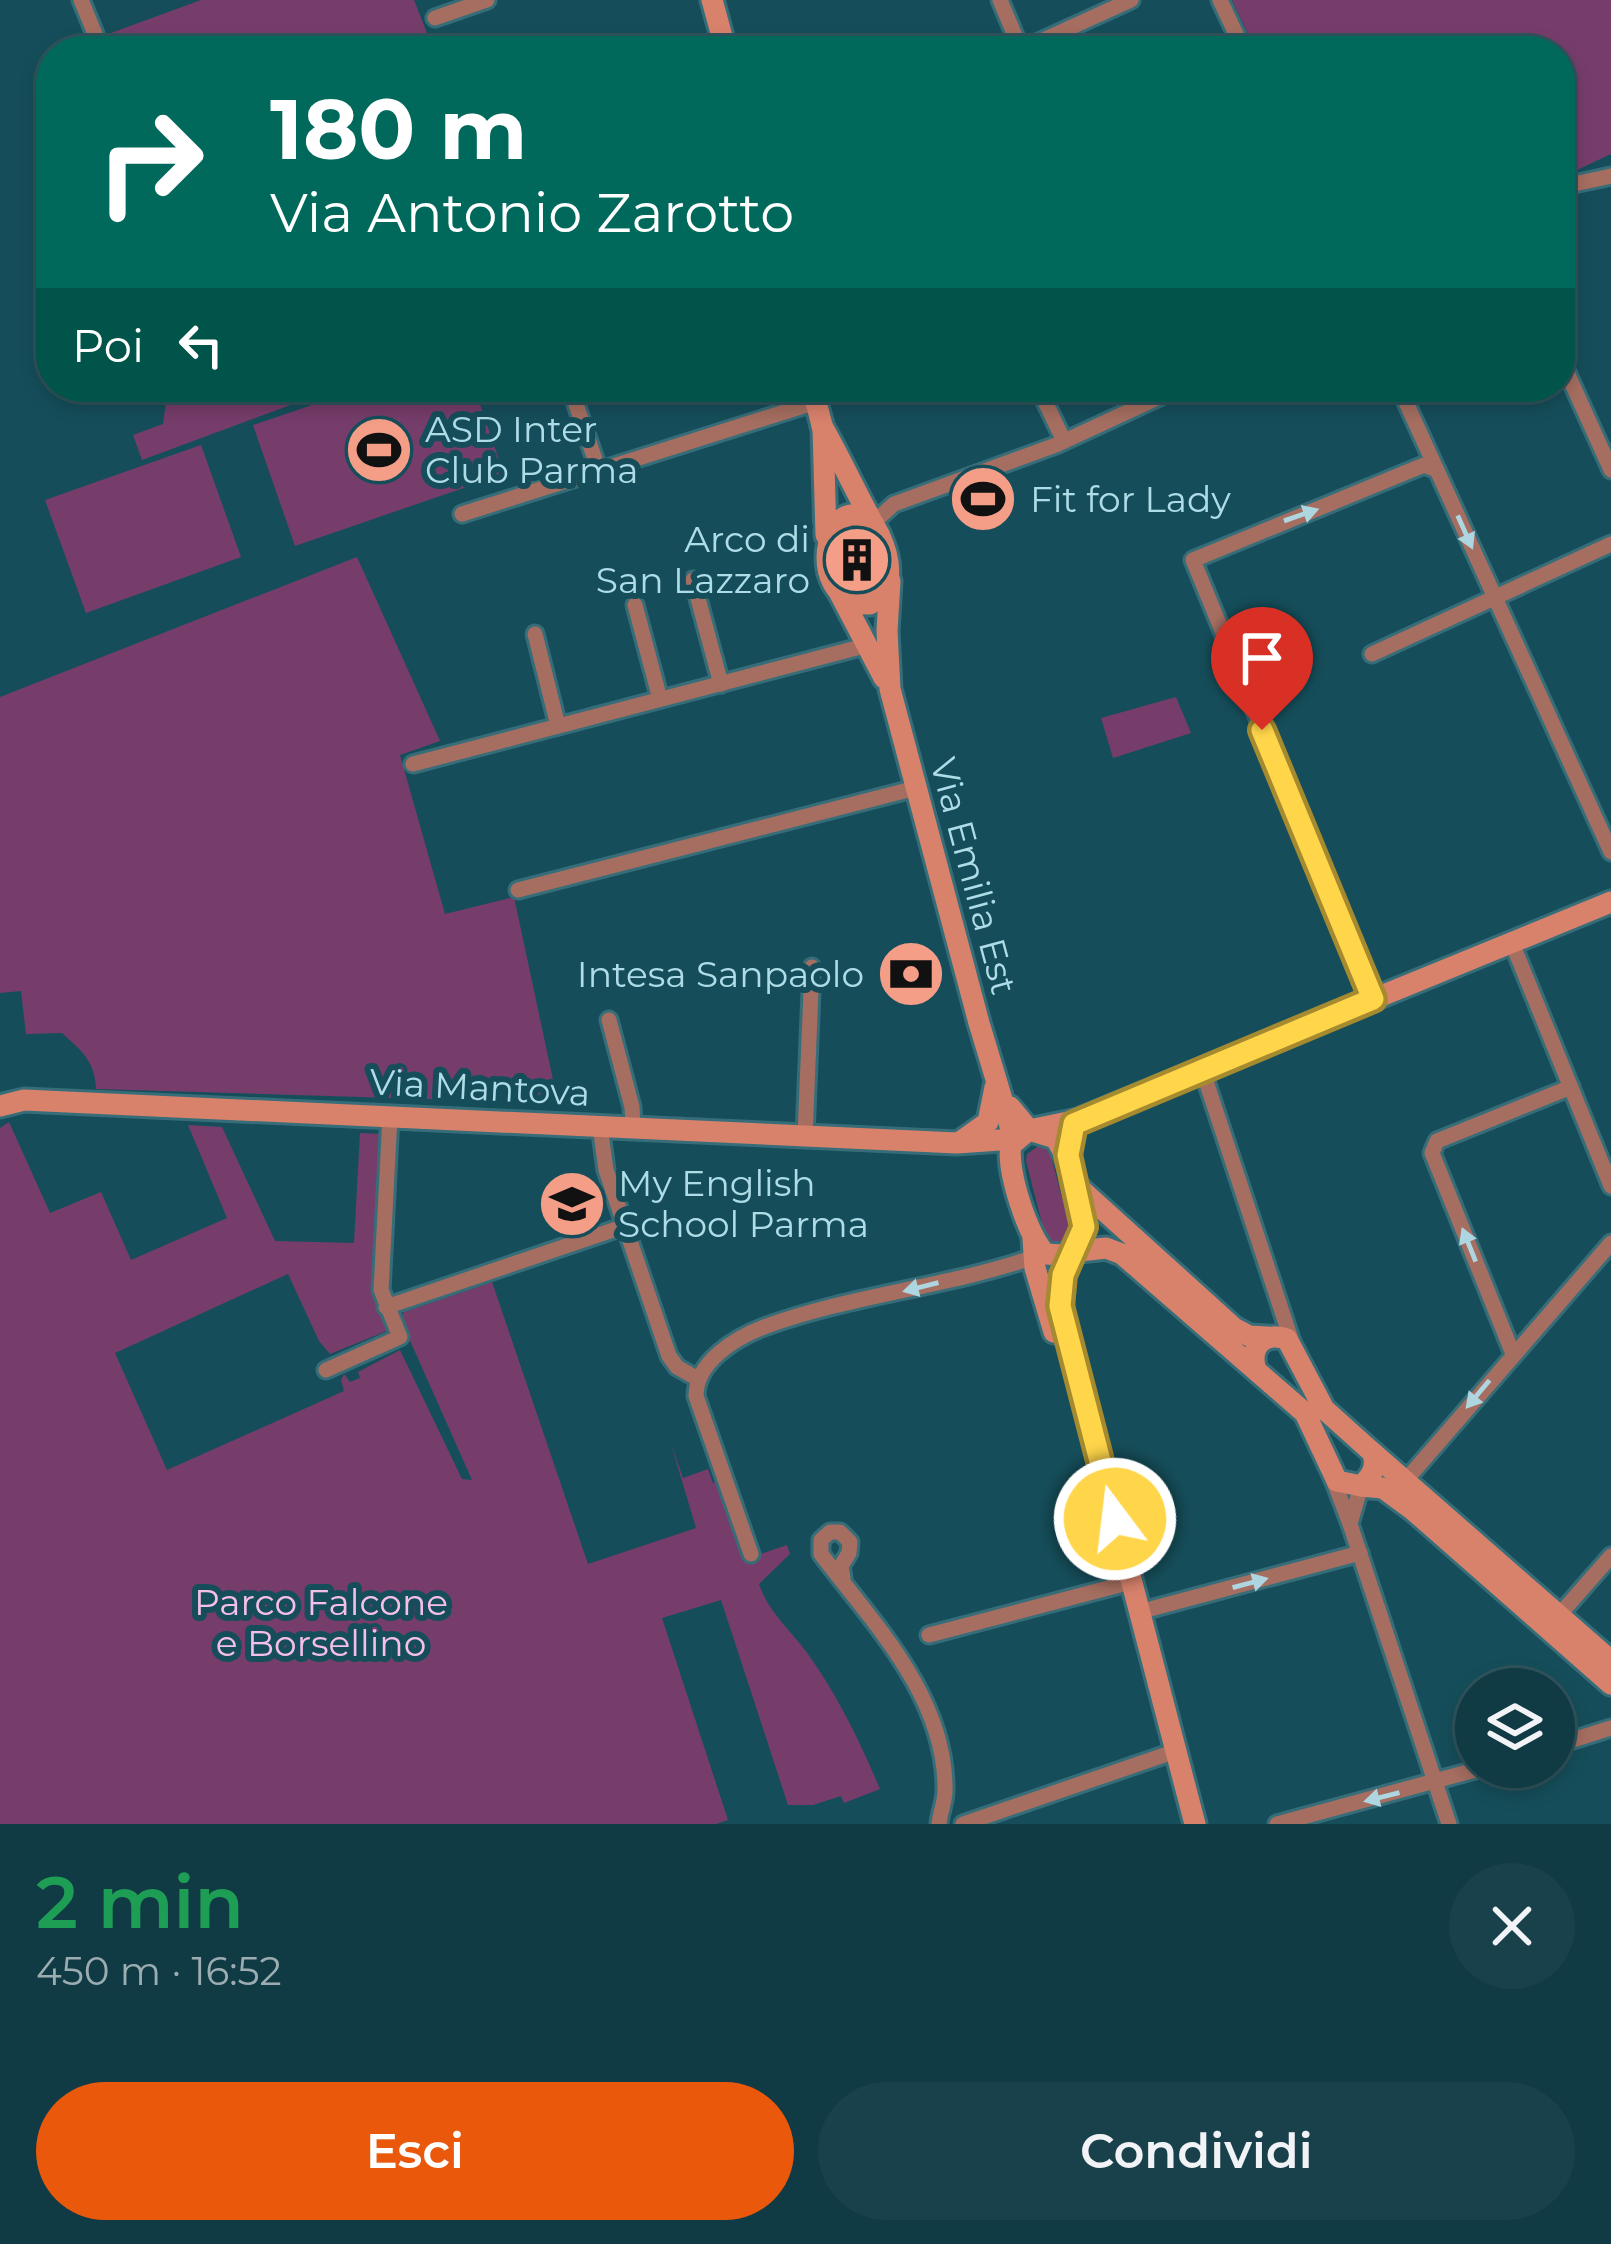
<!DOCTYPE html>
<html lang="it">
<head>
<meta charset="utf-8">
<style>
  body { margin:0; font-family:Montserrat,sans-serif; background:#19414b; color:#f1f3f6; height:100vh; display:flex; flex-direction:column; font-size:45px; white-space:nowrap }
  * { box-sizing:border-box; margin:0 }
  p { font-size:39px; color:#9cadb2 }
  .icon { flex:none; width:66px; height:66px; fill:none; stroke:currentColor; stroke-width:2; stroke-linecap:round; stroke-linejoin:round }
  .map { position:relative; height:1824px; overflow:hidden }
  .side { display:flex; flex-direction:column; background:#103a44; flex:1 }
  .side>* { flex:none }
  .banner { position:absolute; left:36px; top:36px; width:1539px; height:366px; border-radius:48px; box-shadow:0 6px 18px #0003,0 0 0 3px #30545d; background:#00695c; color:#fff; overflow:hidden }
  .controls { position:absolute; left:1455px; top:1668px; display:grid; gap:24px }
  .controls a { display:grid; place-items:center; width:120px; height:120px; border-radius:50%; background:#103a44; box-shadow:0 6px 18px #0003,0 0 0 3px #30545d; font-size:60px }
  .pin { position:absolute; display:grid; place-items:center; width:102px; height:102px; color:#fff; margin:-123px -51px; border-radius:50% 50% 50% 0; rotate:-45deg; box-shadow:0 0 12px #0007 }
  .pin .icon { rotate:45deg }
  .me { position:absolute; width:132px; margin:-66px; rotate:345deg; stroke-linejoin:round; filter:drop-shadow(0 0 9px #0008) }
  .turn { display:flex; align-items:center; gap:42px; height:252px; padding:0 36px; font-size:54px }
  .turn .icon { width:156px; height:156px; stroke-width:2.5 }
  .turn b { display:block; font-size:84px; line-height:102px }
  .then { display:flex; align-items:center; height:114px; padding:0 36px; background:#0003; gap:24px; font-size:45px }
  .round { display:grid; place-items:center; flex:none; width:126px; height:126px; border-radius:63px; background:#19414b }
  .head { display:flex; align-items:center; justify-content:space-between; height:204px; padding:0 36px }
  h1 { font-size:72px; font-weight:600; line-height:90px; color:#1e9e55 }
  .cta { display:flex; gap:24px; margin-top:auto; padding:24px 36px }
  .cta a { flex:1; height:138px; border-radius:72px; background:#ea580c; color:#fff; font-size:48px; font-weight:600; line-height:138px; text-align:center }
  .cta a+a { background:#19414b; color:#f1f3f6 }
  .map>svg:first-child { display:block }
  .green { fill:#763d6b }
  .lines { fill:none; stroke-linecap:round; stroke-linejoin:round }
  .street-casing { stroke:#376d79; stroke-width:21 }
  .secondary-casing { stroke:#376d79; stroke-width:27 }
  .street { stroke:#a56e60; stroke-width:15 }
  .secondary { stroke:#d8826c; stroke-width:21 }
  .oneway { fill:#aed6e0 }
  .route-casing { stroke:#a68a30; stroke-width:30 }
  .route { stroke:#ffd54a; stroke-width:21 }
  .labels { text-anchor:middle; stroke-width:12; stroke-linejoin:round; paint-order:stroke }
  .poi-label { font-size:36px; fill:#aedce7; stroke:#154e5a; text-anchor:start }
  .street-label { font-size:36px; fill:#aedce7; stroke:#154e5a }
  .park-label { font-size:36px; fill:#f5bfe8; stroke:#154e5a }
</style>
</head>
<body>
<div class="map">
<svg width="1611" height="1824" viewBox="0 0 1611 1824">
  <rect width="100%" height="100%" fill="#154e5a"/>
  <g class="green">
    <polygon points="201,0 414,0 434,51 62,51"/>
    <polygon points="1232,0 1611,0 1611,154 1560,178 1560,51 1256,51"/>
    <polygon points="168,387 339,387 142,460 133,435 163,424"/>
    <polygon points="365,387 474,387 504,474 295,546 253,425"/>
    <polygon points="201,445 241,557 86,613 45,500"/>
    <path d="M357,557L440,741L400,755L445,914L514,897L558,1103L96,1089C95,1061 82,1051 62,1033L26,1034L21,991L0,993V697Z"/>
    <polygon points="1176,697 1191,733 1113,758 1101,718"/>
    <path d="M9,1122L50,1213L101,1192L131,1260L227,1218L188,1125L222,1127L275,1241L354,1243L360,1133L381,1134L374,1288L389,1330L330,1354L319,1341L288,1274L115,1353L167,1470L344,1391L341,1380L344,1374L350,1382L360,1378L358,1372L400,1350L462,1479L472,1480L400,1318L404,1312L492,1282L588,1564L696,1528L671,1444L683,1478L708,1469L713,1483L719,1481L746,1559L787,1545L790,1554L759,1584C767,1610 791,1631 808,1654C838,1696 860,1742 880,1789L844,1803L841,1796L813,1805H788L721,1600L662,1618L728,1820L716,1824H0V1128Z"/>
    <polygon points="1037,1147 1044,1147 1051,1156 1071,1232 1069,1239 1061,1245 1046,1239 1026,1161 1027,1154"/>
  </g>
  <g class="lines">
    <defs>
      <g id="street">
        <polyline points="81,0 95,34"/>
        <polyline points="1000,0 1021,50"/>
        <polyline points="1220,0 1244,51"/>
        <polyline points="435,18 487,0"/>
        <polyline points="1019,51 1131,0"/>
        <polyline points="1560,187 1611,176"/>
        <polyline points="1560,357 1611,470"/>
        <polyline points="570,387 599,471"/>
        <polyline points="1038,387 1064,441"/>
        <polyline points="1399,387 1611,852"/>
        <polyline points="462,514 816,402"/>
        <polyline points="873,523 894,504 1056,445 1181,387"/>
        <polyline points="693,580 721,684"/>
        <polyline points="635,605 660,699"/>
        <polyline points="535,634 558,726"/>
        <polyline points="1372,654 1611,544"/>
        <polyline points="413,764 868,645"/>
        <polyline points="518,890 916,788"/>
        <polyline points="1512,943 1611,1186"/>
        <polyline points="1373,999 1193,560 1424,465 1437,470"/>
        <polyline points="609,1020 632,1107 633,1127"/>
        <polyline points="1202,1069 1293,1345"/>
        <polyline points="600,1126 606,1170 669,1356 677,1367 698,1379"/>
        <polyline points="805,1136 812,967"/>
        <polyline points="386,1307 625,1226"/>
        <polyline points="1513,1354 1432,1153 1437,1141 1571,1087"/>
        <polyline points="326,1370 400,1337 381,1290 390,1116"/>
        <polyline points="1331,1474 1350,1524 1361,1486"/>
        <polyline points="1406,1480 1611,1243"/>
        <polyline points="1350,1524 1449,1824"/>
        <path d="M751,1554L696,1396C696,1362 735,1338 764,1327C851,1295 947,1287 1034,1257"/>
        <path d="M843,1578L841,1566L849,1553L850,1542L840,1532H830L821,1540V1554C872,1622 945,1695 945,1788C946,1800 940,1811 939,1824"/>
        <polyline points="1139,1612 1360,1553"/>
        <polyline points="1554,1621 1611,1556"/>
        <polyline points="929,1635 1131,1582"/>
        <polyline points="1554,1746 1611,1728"/>
        <polyline points="963,1824 1176,1751"/>
        <polyline points="1277,1824 1486,1767"/>
      </g>
      <g id="secondary">
        <polyline points="712,0 726,51"/>
        <polyline points="812,387 823,429 826,535"/>
        <path d="M822,426C842,461 859,499 879,534C891,560 896,587 870,604C795,604 832,465 879,534"/>
        <polyline points="840,594 884,678"/>
        <polyline points="0,1106 24,1100 957,1143 1014,1139 979,1023 890,689 887,631 890,581"/>
        <polyline points="1010,1107 1029,1130 1078,1120 1611,902"/>
        <path d="M1029,1130L1055,1138C1068,1155 1087,1212 1082,1233C1080,1244 1073,1250 1064,1255L1046,1254C1028,1238 1006,1169 1011,1145Z"/>
        <polyline points="960,1142 988,1122 995,1087"/>
        <polyline points="1078,1187 1234,1328 1249,1336 1267,1337"/>
        <polyline points="1033,1239 1035,1268 1054,1332"/>
        <polyline points="1373,1453 1611,1661"/>
        <polyline points="1361,1486 1383,1488 1413,1510 1611,1684"/>
        <path d="M1195,1824L1063,1319L1061,1286L1070,1252L1106,1248L1122,1254L1305,1413L1337,1481L1361,1486C1372,1476 1377,1468 1373,1453L1324,1409L1287,1339C1266,1332 1250,1344 1255,1367"/>
      </g>
    </defs>
    <use href="#street" class="street-casing"/>
    <use href="#secondary" class="secondary-casing"/>
    <use href="#street" class="street"/>
    <use href="#secondary" class="secondary"/>
  </g>
  <defs><path id="oneway-solid" d="M-6-.8H1V-3.2L6.5 0L1 3.2V.8H-6Z" transform="scale(3)"/></defs>
  <g class="oneway">
    <use href="#oneway-solid" transform="translate(1301 515) rotate(-19)"/>
    <use href="#oneway-solid" transform="translate(1465 532) rotate(66)"/>
    <use href="#oneway-solid" transform="translate(1469 1245) rotate(-112)"/>
    <use href="#oneway-solid" transform="translate(921 1287) rotate(166)"/>
    <use href="#oneway-solid" transform="translate(1478 1394) rotate(130)"/>
    <use href="#oneway-solid" transform="translate(1250 1583) rotate(-15)"/>
    <use href="#oneway-solid" transform="translate(1382 1797) rotate(166)"/>
  </g>
  <g class="lines">
    <defs>
      <polyline id="route" points="1115,1519 1060,1306 1063,1275 1084,1227 1068,1155 1074,1124 1373,999 1262,730"/>
    </defs>
    <use href="#route" class="route-casing"/>
    <use href="#route" class="route"/>
  </g>
  <defs>
    <symbol id="stadium-disc" viewBox="-11 -11 22 22"><circle r="9.5" fill="#f49e88" stroke="#154e5a"/><path d="M0-5a6.5 5 0 1 0 0 10a6.5 5 0 1 0 0-10ZM-3.5-1.8h7v3.6h-7Z" fill="#111"/></symbol>
    <symbol id="building-disc" viewBox="-11 -11 22 22"><circle r="9.5" fill="#f49e88" stroke="#154e5a"/><path d="M-4-6H4V6H1V3H-1V6H-4ZM-2.5-4.3h1.7v1.8h-1.7ZM.8-4.3h1.7v1.8H.8ZM-2.5-1h1.7V.8h-1.7ZM.8-1h1.7V.8H.8Z" fill="#111"/></symbol>
    <symbol id="bank-disc" viewBox="-11 -11 22 22"><circle r="9.5" fill="#f49e88" stroke="#154e5a"/><path d="M-6-4H6V4H-6ZM0-2.3a2.3 2.3 0 1 0 0 4.6a2.3 2.3 0 1 0 0-4.6Z" fill="#111"/></symbol>
    <symbol id="school-disc" viewBox="-11 -11 22 22"><circle r="9.5" fill="#f49e88" stroke="#154e5a"/><path d="M0-5L7-2L0 1L-7-2ZM-4 1L0 2.5L4 1V4Q0 6-4 4Z" fill="#111"/></symbol>
  </defs>
  <g fill-rule="evenodd">
    <use href="#stadium-disc" x="341" y="412" width="76" height="76"/>
    <use href="#stadium-disc" x="945" y="461" width="76" height="76"/>
    <use href="#building-disc" x="819" y="522" width="76" height="76"/>
    <use href="#bank-disc" x="873" y="936" width="76" height="76"/>
    <use href="#school-disc" x="534" y="1166" width="76" height="76"/>
  </g>
  <g class="labels">
    <g class="poi-label">
      <text x="425" y="442">ASD Inter<tspan x="425" dy="41">Club Parma</tspan></text>
      <text x="1030" y="512">Fit for Lady</text>
      <text x="810" y="552" text-anchor="end">Arco di<tspan x="810" dy="41">San Lazzaro</tspan></text>
      <text x="864" y="987" text-anchor="end">Intesa Sanpaolo</text>
      <text x="618" y="1196">My English<tspan x="618" dy="41">School Parma</tspan></text>
    </g>
    <g class="street-label">
      <text transform="translate(974 876) rotate(75)" y="13">Via Emilia Est</text>
      <text transform="translate(480 1087) rotate(3)" y="13">Via Mantova</text>
    </g>
    <g class="park-label">
      <text x="321" y="1615">Parco Falcone<tspan x="321" dy="41">e Borsellino</tspan></text>
    </g>
  </g>
</svg>
<div class="controls">
<a><svg class="icon" aria-label="layers" viewBox="0 0 24 24"><path d="M12 4l9 5-9 5-9-5zM3 14l9 5 9-5"/></svg></a>
</div>
<div class="pin" style="left:1262px;top:730px;background:#d93025"><svg class="icon" aria-label="arrive" viewBox="0 0 24 24"><path d="M6 21V4h12l-3 4 3 4H6"/></svg></div>
<svg class="me" style="left:1115px;top:1519px" viewBox="-20 -20 40 40"><circle r="17" fill="#ffd54a" stroke="#fff" stroke-width="3"/><path d="M0-11L8 9 0 5-8 9z" fill="#fff"/></svg>
<div class="banner">
<div class="turn"><svg class="icon" aria-label="right" viewBox="0 0 24 24"><path d="M7 20v-9h11M14 6l5 5-5 5"/></svg><div><b>180 m</b>Via Antonio Zarotto</div></div>
<div class="then">Poi<svg class="icon" aria-label="left" viewBox="0 0 24 24"><path d="M17 20v-9H6M10 6l-5 5 5 5"/></svg></div>
</div>
</div>
<section class="side">
<div class="head"><div><h1>2 min</h1><p>450 m · 16:52</p></div><a class="round"><svg class="icon" aria-label="close" viewBox="0 0 24 24"><path d="M6 6l12 12M18 6L6 18"/></svg></a></div>
<div class="cta"><a>Esci</a><a>Condividi</a></div>
</section>
</body>
</html>
